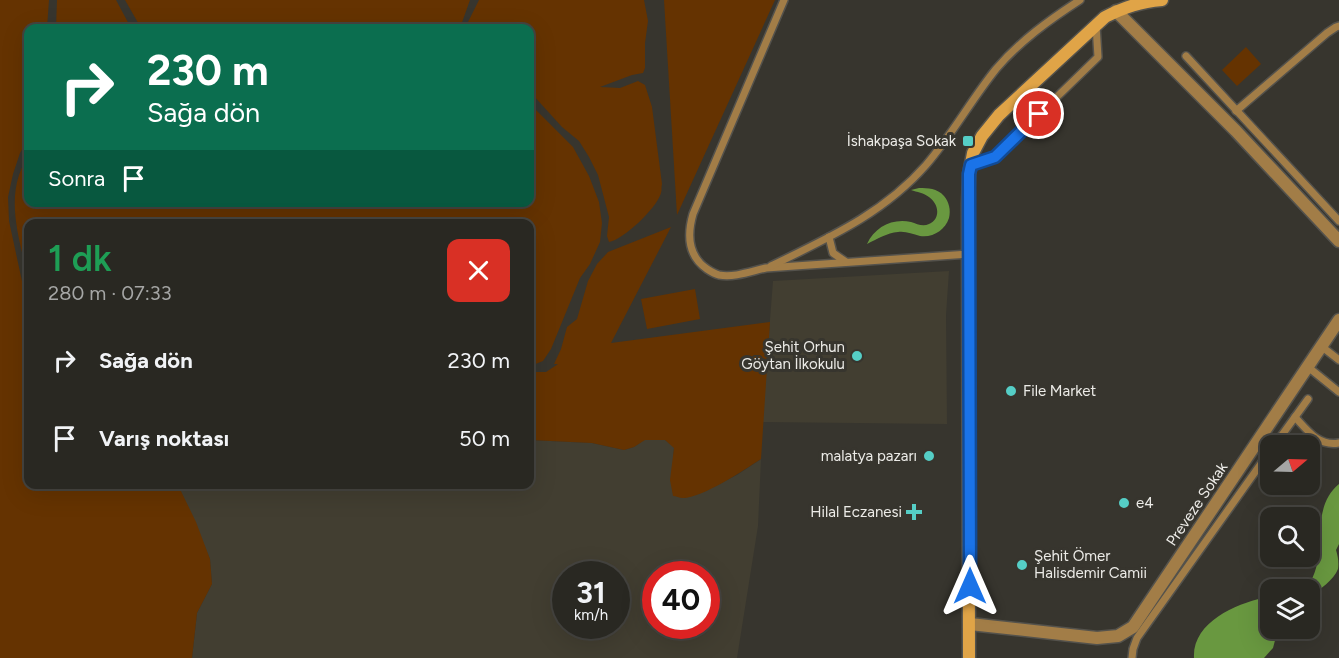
<!DOCTYPE html>
<html lang="tr">
<head>
<meta charset="utf-8">
<style>
  body { margin:0; font-family:Figtree,sans-serif; background:#35342f; color:#f1f3f6; height:100vh; display:flex; flex-direction:column; font-size:22px; white-space:nowrap }
  * { box-sizing:border-box; margin:0 }
  p { font-size:20px; color:#a5a6a5 }
  .icon { flex:none; width:33px; height:33px; fill:none; stroke:currentColor; stroke-width:2; stroke-linecap:round; stroke-linejoin:round }
  .map { position:relative; flex:1; overflow:hidden }
  .drawer { position:absolute; left:24px; top:219px; width:510px; height:270px; display:flex; flex-direction:column; background:#292822; border-radius:12px; box-shadow:0 6px 24px #0002,0 0 0 2px #454440 }
  .drawer>* { flex:none }
  .top-card { position:absolute; left:24px; top:24px; width:510px; height:183px; border-radius:12px; box-shadow:0 6px 24px #0002,0 0 0 2px #454440; background:#0b6e4f; color:#fff; overflow:hidden }
  .needle { width:39px; rotate:71deg }
  .fabs { position:absolute; left:1260px; top:435px; display:grid; gap:12px }
  .fabs a { display:grid; place-items:center; width:60px; height:60px; border-radius:12px; background:#292822; box-shadow:0 6px 24px #0002,0 0 0 2px #454440; font-size:30px }
  .speed { position:absolute; left:552px; top:561px; display:flex; gap:12px; font-size:30px; font-weight:700; text-align:center }
  .speed>* { display:grid; place-content:center; width:78px; height:78px; border-radius:50%; background:#292822; box-shadow:0 6px 24px #0002,0 0 0 2px #454440; line-height:1 }
  .speed small { font-size:15px; font-weight:400 }
  .speed .limit { border:9px solid #d22; background:#fff; color:#111 }
  .pin { position:absolute; display:grid; place-items:center; width:51px; height:51px; color:#fff; margin:-26px; border:3px solid #fff; border-radius:50%; box-shadow:0 2px 6px #0007 }
  .me { position:absolute; width:66px; margin:-33px; rotate:0deg; stroke-linejoin:round; filter:drop-shadow(0 0 4px #0008) }
  .turn { display:flex; align-items:center; gap:21px; height:126px; padding:0 24px; font-size:27px }
  .turn .icon { width:78px; height:78px; stroke-width:2.5 }
  .turn b { display:block; font-size:42px; line-height:51px }
  .then { display:flex; align-items:center; height:57px; padding:0 24px; background:#0003; gap:12px; font-size:22px }
  .round { display:grid; place-items:center; flex:none; width:63px; height:63px; border-radius:12px; background:#35342f }
  .overview { display:flex; align-items:center; justify-content:space-between; height:102px; padding:0 24px }
  h1 { font-size:36px; font-weight:600; line-height:45px; color:#1e9e55 }
  ul { padding:0; list-style:none }
  li { display:flex; align-items:center; gap:18px; height:78px; padding:0 24px }
  li div { flex:1 }
  li b { display:block; font-size:22px }
  li em { font-style:normal }
  .map>svg:first-child { display:block }
  .built { fill:#423e31; fill-rule:evenodd }
  .green { fill:#653301 }
  .water { fill:#699840 }
  .lines { fill:none; stroke-linecap:round; stroke-linejoin:round }
  .lane-casing { stroke:#54524c; stroke-width:10 }
  .street-casing { stroke:#54524c; stroke-width:15 }
  .secondary-casing { stroke:#54524c; stroke-width:15 }
  .lane { stroke:#a27d47; stroke-width:7 }
  .street { stroke:#a27d47; stroke-width:12 }
  .secondary { stroke:#e0a447; stroke-width:12 }
  .route-casing { stroke:#114b97; stroke-width:15 }
  .route { stroke:#1a73e8; stroke-width:10 }
  .poi-dot { fill:#55cec6; stroke:#37352e; stroke-width:2 }
  .labels { text-anchor:middle; stroke-width:6; stroke-linejoin:round; paint-order:stroke }
  .poi-label { font-size:15px; fill:#ecebe7; stroke:#37352e; text-anchor:end }
  .street-label { font-size:15px; fill:#ecebe7; stroke:#37352e }
</style>
</head>
<body>
<div class="map">
<svg width="1339" height="658" viewBox="0 0 1339 658">
  <rect width="100%" height="100%" fill="#37352e"/>
  <g class="built">
    <polygon points="949,271 946,315 947,424 762,422 773,281"/>
    <path d="M645,439L665,440L674,447L673,459L684,498L705,491L737,475L761,459L758,526L737,658H192L197,613L212,584L210,559L178,485L530,484V440L592,443L624,450L634,447ZM566,574H616V626H566ZM656,574H706V626H656Z"/>
  </g>
  <g class="green">
    <polygon points="0,0 49,0 47,28 28,28 28,139 20,153 13,174 8,197 9,221 28,309 28,484 178,485 196,522 210,559 212,584 197,613 192,658 0,658"/>
    <polygon points="57,0 116,0 131,28 56,28"/>
    <polygon points="125,0 470,0 460,28 141,28"/>
    <path d="M479,0H644L648,21L645,43V68L643,73L632,75L600,87L620,88L638,81L645,85L652,107L662,184C661,187 662,190 661,193C657,208 623,240 609,242L607,236L609,217L598,175L589,157L579,141L562,127L532,94L530,93V28H465Z"/>
    <polygon points="664,0 775,0 677,215"/>
    <polygon points="1246,47 1261,64 1237,86 1222,70"/>
    <path d="M530,104L573,147L589,176L599,202L602,223L600,242L590,264L580,278L551,349L543,361L533,365H530V224H28V278C21,245 8,208 19,175C22,167 25,160 28,152V202H530Z"/>
    <path d="M671,227L611,343L770,322L761,459C744,470 702,498 683,498C679,498 676,496 673,496L670,480L674,448L665,440H645L634,447L624,450L592,443L530,440V372H546L558,364H554L561,349L567,327L577,319L588,281L597,264L608,252Z"/>
    <polygon points="695,289 700,319 647,329 641,299"/>
  </g>
  <g class="water">
    <path d="M919,188C928,188 937,188 944,196C949,202 951,210 949,218C945,230 933,238 920,236C912,234 906,231 898,232C887,233 877,239 867,244C875,227 892,218 911,222C917,224 923,227 929,224C941,219 939,204 929,197C924,193 917,192 911,190Z"/>
    <path d="M1339,484V544L1336,550C1338,556 1339,563 1338,569C1334,580 1319,590 1310,596V590L1304,589C1332,564 1306,511 1339,484Z"/>
    <path d="M1263,598H1270V628L1278,629L1273,648L1264,658H1194C1192,623 1235,604 1263,598Z"/>
  </g>
  <g class="lines">
    <defs>
      <g id="lane">
        <path d="M784,0L693,214C687,235 688,256 707,269C710,271 715,274 719,275C734,278 752,271 766,268L969,254"/>
        <polyline points="1186,56 1339,221"/>
        <polyline points="1236,111 1327,33 1336,27 1339,26"/>
        <polyline points="971,165 995,157 1098,57 1096,25"/>
        <polyline points="829,237 833,253 846,262"/>
        <path d="M771,266C828,238 883,214 926,165C952,135 971,100 996,69C1020,41 1049,20 1080,0"/>
        <polyline points="1321,346 1339,360"/>
        <polyline points="1308,367 1339,392"/>
        <path d="M1295,417C1307,430 1319,447 1339,443"/>
        <polyline points="1274,446 1308,399"/>
        <polyline points="1132,658 1133,649 1137,638 1270,451"/>
      </g>
      <g id="street">
        <polyline points="1116,11 1236,131 1339,241"/>
        <polyline points="970,624 1097,638 1118,636 1133,627 1339,320"/>
      </g>
      <path id="secondary" d="M969,658L968,204L969,174L973,153L982,136L999,115L1105,17C1125,7 1140,2 1162,0"/>
    </defs>
    <use href="#lane" class="lane-casing"/>
    <use href="#street" class="street-casing"/>
    <use href="#secondary" class="secondary-casing"/>
    <use href="#lane" class="lane"/>
    <use href="#street" class="street"/>
    <use href="#secondary" class="secondary"/>
  </g>
  <g class="lines">
    <defs>
      <polyline id="route" points="970,586 969,174 971,165 995,157 1039,114"/>
    </defs>
    <use href="#route" class="route-casing"/>
    <use href="#route" class="route"/>
  </g>
  <g class="poi-dot">
    <rect x="962" y="135" width="12" height="12" rx="3"/>
    <circle cx="857" cy="356" r="6"/>
    <circle cx="1011" cy="391" r="6"/>
    <circle cx="929" cy="456" r="6"/>
    <circle cx="1124" cy="503" r="6"/>
    <path d="M911 503h6v6h6v6h-6v6h-6v-6h-6v-6h6z"/>
    <circle cx="1022" cy="565" r="6"/>
  </g>
  <g class="labels">
    <g class="poi-label">
      <text x="956" y="146">İshakpaşa Sokak</text>
      <text x="845" y="352">Şehit Orhun<tspan x="845" dy="17">Göytan İlkokulu</tspan></text>
      <text x="1023" y="396" text-anchor="start">File Market</text>
      <text x="917" y="461">malatya pazarı</text>
      <text x="1136" y="508" text-anchor="start">e4</text>
      <text x="902" y="517">Hilal Eczanesi</text>
      <text x="1034" y="561" text-anchor="start">Şehit Ömer<tspan x="1034" dy="17">Halisdemir Camii</tspan></text>
    </g>
    <g class="street-label">
      <text transform="translate(1197 504) rotate(-56)" y="5">Preveze Sokak</text>
    </g>
  </g>
</svg>
<div class="fabs">
<a><svg class="needle" viewBox="-14 -14 28 28"><path d="M0-13l5 13h-10z" fill="#e53935"/><path d="M0 13l5-13h-10z" fill="#a5a6a5"/></svg></a>
<a><svg class="icon" aria-label="search" viewBox="0 0 24 24"><circle cx="10" cy="10" r="6"/><path d="M15 15l6 6"/></svg></a>
<a><svg class="icon" aria-label="layers" viewBox="0 0 24 24"><path d="M12 4l9 5-9 5-9-5zM3 14l9 5 9-5"/></svg></a>
</div>
<div class="speed"><div>31<small>km/h</small></div><div class="limit">40</div></div>
<div class="pin" style="left:1039px;top:114px;background:#d93025"><svg class="icon" aria-label="arrive" viewBox="0 0 24 24"><path d="M6 21V4h12l-3 4 3 4H6"/></svg></div>
<svg class="me" style="left:970px;top:586px" viewBox="-20 -20 40 40"><path d="M0-17L14 15 0 8-14 15z" fill="#1a73e8" stroke="#fff" stroke-width="4"/></svg>
<div class="top-card">
<div class="turn"><svg class="icon" aria-label="right" viewBox="0 0 24 24"><path d="M7 20v-9h11M14 6l5 5-5 5"/></svg><div><b>230 m</b>Sağa dön</div></div>
<div class="then">Sonra<svg class="icon" aria-label="arrive" viewBox="0 0 24 24"><path d="M6 21V4h12l-3 4 3 4H6"/></svg></div>
</div>
<section class="drawer">
<div class="overview"><div><h1>1 dk</h1><p>280 m · 07:33</p></div><a class="round" style="background:#d93025;color:#fff"><svg class="icon" aria-label="close" viewBox="0 0 24 24"><path d="M6 6l12 12M18 6L6 18"/></svg></a></div>
<ul>
<li><svg class="icon" aria-label="right" viewBox="0 0 24 24"><path d="M7 20v-9h11M14 6l5 5-5 5"/></svg><div><b>Sağa dön</b></div><em>230 m</em></li>
<li><svg class="icon" aria-label="arrive" viewBox="0 0 24 24"><path d="M6 21V4h12l-3 4 3 4H6"/></svg><div><b>Varış noktası</b></div><em>50 m</em></li>
</ul>
</section>
</div>
</body>
</html>
